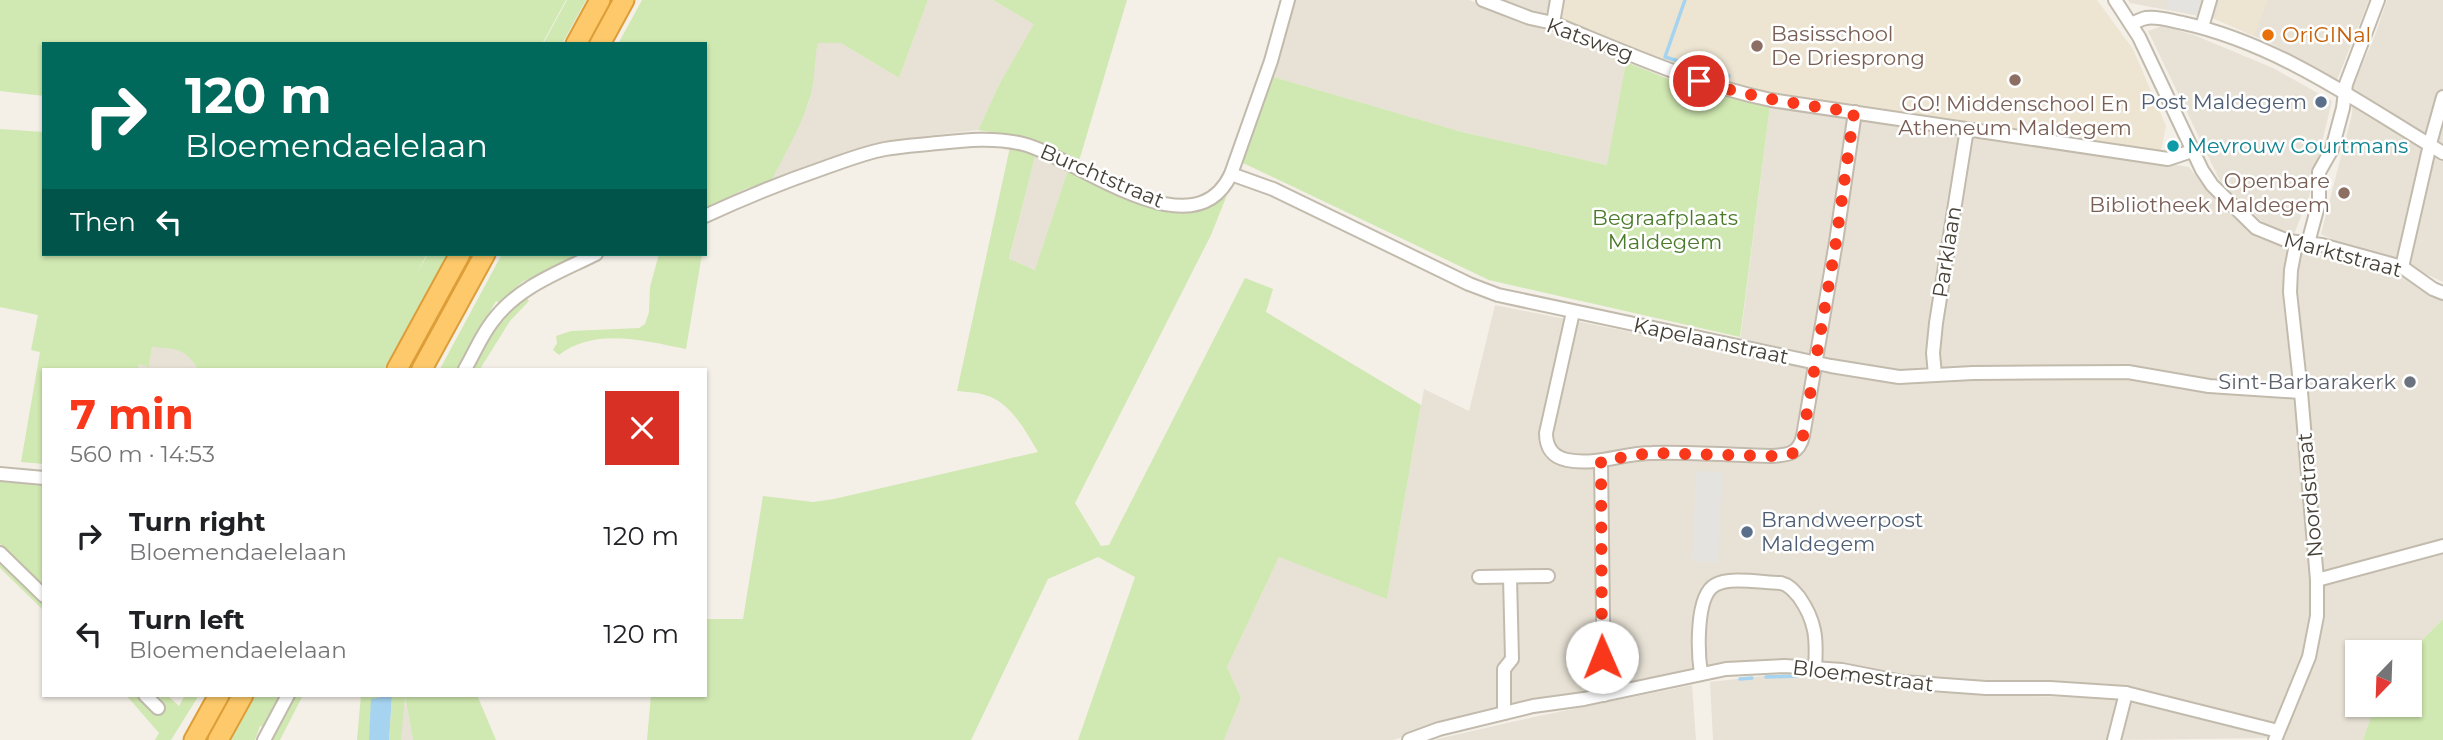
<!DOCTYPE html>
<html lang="en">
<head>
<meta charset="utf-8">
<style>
  body { margin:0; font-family:Montserrat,sans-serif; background:#f6f6f6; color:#202124; height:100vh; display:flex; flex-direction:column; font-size:26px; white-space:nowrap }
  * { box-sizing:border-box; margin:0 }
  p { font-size:23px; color:#757577 }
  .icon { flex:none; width:38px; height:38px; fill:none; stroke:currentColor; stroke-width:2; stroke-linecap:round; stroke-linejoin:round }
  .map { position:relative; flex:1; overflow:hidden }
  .sheet { position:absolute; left:42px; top:368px; width:665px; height:329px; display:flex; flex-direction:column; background:#fff; border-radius:0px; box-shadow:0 2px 5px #0004 }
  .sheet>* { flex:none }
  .hud { position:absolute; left:42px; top:42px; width:665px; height:214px; border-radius:0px; box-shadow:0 2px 5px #0004; background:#00695c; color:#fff; overflow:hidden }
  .needle { width:46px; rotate:203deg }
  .controls { position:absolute; left:2345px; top:640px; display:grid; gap:14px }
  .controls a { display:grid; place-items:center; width:77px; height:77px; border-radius:0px; background:#fff; box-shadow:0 2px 5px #0004; font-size:35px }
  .pin { position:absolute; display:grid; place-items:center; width:60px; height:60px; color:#fff; margin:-30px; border:4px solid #fff; border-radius:50%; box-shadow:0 2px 7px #0007 }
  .me { position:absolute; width:77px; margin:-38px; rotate:359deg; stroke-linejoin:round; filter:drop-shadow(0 0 5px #0008) }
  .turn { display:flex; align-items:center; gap:24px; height:147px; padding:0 28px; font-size:32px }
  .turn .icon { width:91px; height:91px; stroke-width:2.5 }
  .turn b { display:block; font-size:49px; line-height:60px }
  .then { display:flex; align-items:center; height:66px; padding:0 28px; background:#0003; gap:14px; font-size:26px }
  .round { display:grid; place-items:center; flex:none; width:74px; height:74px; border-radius:0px; background:#f6f6f6 }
  .summary { display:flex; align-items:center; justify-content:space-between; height:119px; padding:0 28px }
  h1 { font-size:42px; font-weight:700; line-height:52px; color:#f9371a }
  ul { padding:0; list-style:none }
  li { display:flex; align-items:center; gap:21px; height:98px; padding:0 28px }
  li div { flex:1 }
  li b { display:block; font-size:26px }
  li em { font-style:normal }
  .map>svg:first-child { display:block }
  .residential { fill:#e8e2d6 }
  .education { fill:#ede5d2 }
  .green { fill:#d0e8b1 }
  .parking { fill:#e5e3e0 }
  .water { fill:#a5d3f0 }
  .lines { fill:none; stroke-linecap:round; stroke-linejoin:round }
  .stream { stroke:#a5d3f0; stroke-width:3.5 }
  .minor-casing { stroke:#c2bbad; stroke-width:16 }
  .highway-casing { stroke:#dd9e39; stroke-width:23 }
  .minor { stroke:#fff; stroke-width:12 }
  .highway { stroke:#fdc96a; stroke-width:19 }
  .route { stroke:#f9371a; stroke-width:12; stroke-dasharray:0 21.6 }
  .food-dot { fill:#e8710a; stroke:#fff; stroke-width:2.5 }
  .education-dot { fill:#8d6e63; stroke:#fff; stroke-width:2.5 }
  .service-dot { fill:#5c6f8a; stroke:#fff; stroke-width:2.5 }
  .culture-dot { fill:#0f9aa8; stroke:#fff; stroke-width:2.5 }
  .worship-dot { fill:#6b7280; stroke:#fff; stroke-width:2.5 }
  .labels { text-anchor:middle; stroke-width:5; stroke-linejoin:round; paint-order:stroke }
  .education-label { font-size:21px; fill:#785e54; stroke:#fff; text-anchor:start }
  .food-label { font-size:21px; fill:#c56008; stroke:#fff; text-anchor:start }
  .street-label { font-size:21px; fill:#474037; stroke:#fff }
  .service-label { font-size:21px; fill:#4e5e75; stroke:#fff; text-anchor:end }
  .culture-label { font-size:21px; fill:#0d838f; stroke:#fff; text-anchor:start }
  .park-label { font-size:21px; fill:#497a29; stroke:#fff }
  .worship-label { font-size:21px; fill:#5b616d; stroke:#fff; text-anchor:end }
</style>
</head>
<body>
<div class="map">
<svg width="2443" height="740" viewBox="0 0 2443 740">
  <rect width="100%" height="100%" fill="#f4f0e8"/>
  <g class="residential">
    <polygon points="928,0 993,0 1035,24 1000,83 978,130 901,139 849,152 772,180 809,103 813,85 814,62 818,42 841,43 899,78"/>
    <polygon points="1293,0 1469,0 1626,62 1608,165 1462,132 1270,76"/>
    <polygon points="1502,0 1561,0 1558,19"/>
    <polygon points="2128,0 2369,0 2337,80 2270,43 2215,19 2130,3"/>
    <polygon points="2387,0 2443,0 2443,282 2398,261 2351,249 2321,234 2352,114 2353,85 2374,38"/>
    <polygon points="2162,26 2194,35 2273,68 2332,101 2309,196 2293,237 2269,227 2259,219 2220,181 2148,31"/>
    <polygon points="1770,106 2189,167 2208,192 2256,237 2288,248 2284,274 2283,302 2304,488 2312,589 2310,633 2275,727 2154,694 1955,681 1770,661 1728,663 1619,686 1484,710 1393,740 1224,740 1241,698 1227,667 1279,557 1387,598 1424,389 1469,411 1495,305 1626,331 1738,357"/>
    <polygon points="1036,153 1068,170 1036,270 1009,260"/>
    <polygon points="2300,251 2369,265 2412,279 2443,296 2443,619 2409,653 2357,653 2357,705 2375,705 2363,740 2280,740 2309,667 2324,618 2323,583 2295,291 2296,269"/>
    <polygon points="152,346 175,349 189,355 198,369 138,369 139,364 149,366"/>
    <polygon points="1804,674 1911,689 1978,694 2117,699 2108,740 1713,740 1710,682 1772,675"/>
    <polygon points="1692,685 1696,740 1433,740 1534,717"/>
    <polygon points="403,696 405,696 413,740 401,740"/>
    <polygon points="2127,698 2161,705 2272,738 2118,740"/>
  </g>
  <g class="education">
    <polygon points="1561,0 2097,0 2133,49 2166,126 2161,151 1856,107 1738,87 1696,74 1558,19"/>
    <polygon points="2220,0 2268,0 2254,36 2215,19"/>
  </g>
  <g class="green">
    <polygon points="0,0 566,0 542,44 44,44 44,96 0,91"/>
    <polygon points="567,0 586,0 562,44 543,44"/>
    <path d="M642,0H928L899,78L841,43H818C813,63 816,84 808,104C799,130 784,155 772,180L745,189L705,208V44H618Z"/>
    <polygon points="993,0 1127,0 1079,161 1042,143 1019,136 978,130 1000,83 1034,24"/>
    <polygon points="1626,62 1696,90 1770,106 1740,337 1489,280 1243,163 1270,76 1462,132 1607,165"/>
    <path d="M0,129L44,132V254H427L417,273L428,254H448L384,369H198C185,348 176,349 152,347L149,367L139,364L138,369H44V464L21,462L40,352L31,350L38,315L0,307Z"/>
    <path d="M1010,147L1036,153L1009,259L1035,270L1068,170C1095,182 1160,217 1187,211C1200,208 1215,201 1227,195L1211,235L1075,503L1101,546L1109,545L1245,278L1273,289L1266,312L1421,405L1387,599L1279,557L1227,667L1241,698L1224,740H1078L1135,577L1098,557L1048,579L971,740H647L651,695H705V619H743L763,496L813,502L834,499L1038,452C1026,432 1010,401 985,395C976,392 966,392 957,391Z"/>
    <polygon points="502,254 582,254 522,282 500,303 496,301 457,369 440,369"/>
    <path d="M659,254H702L686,349C645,341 595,327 559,355L553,350L557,343L556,336L571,331L639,328L645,324L649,312L650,287Z"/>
    <path d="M526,297L529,301L510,321L480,369H471C489,337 497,320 526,297Z"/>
    <polygon points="0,480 44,484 44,588 0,544"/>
    <polygon points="0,558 44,601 44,611 0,568"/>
    <polygon points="2443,619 2443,740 2363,740 2375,705 2410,705 2409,653"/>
    <polygon points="126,695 167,695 179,706 185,695 199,695 171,740 155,740 159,733"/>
    <polygon points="256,695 282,695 265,727 260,726 255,740 231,740"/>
    <polygon points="293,695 303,695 280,740 269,740"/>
    <polygon points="361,695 477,695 496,740 413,740 405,696 401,740 389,740 392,696 372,699 369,740 357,740"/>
  </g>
  <g class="parking">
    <polygon points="2169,0 2201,0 2198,14 2167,9"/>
    <polygon points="1696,471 1722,472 1718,563 1692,561"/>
  </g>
  <polygon class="water" points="392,695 389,740 369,740 371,699"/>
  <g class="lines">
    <g class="stream">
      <polyline points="1685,0 1665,57 1729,76"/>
      <polyline points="1766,677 1798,676"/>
      <polyline points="1740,679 1752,678"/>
    </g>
    <defs>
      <g id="minor">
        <path d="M1483,0L1530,18L1553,23C1625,52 1695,84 1771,100L2168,159L2192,151"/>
        <polyline points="2115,0 2139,37 2202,170 2212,185 2256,228 2288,241 2322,245 2402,267 2433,289 2443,293"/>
        <polyline points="1553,23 1557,0"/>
        <path d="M2131,24C2136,22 2141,19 2146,18C2158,16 2172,21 2183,23C2279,44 2361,104 2443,153"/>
        <polyline points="2202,27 2210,0"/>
        <polyline points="1231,174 1273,189 1469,284 1498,295 1831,366 1899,377 1973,373 2128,372 2209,386 2301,392"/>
        <path d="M705,216C744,198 783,182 824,168C844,161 864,153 885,149C902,146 920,145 938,143C966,140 994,137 1023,144C1076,157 1193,255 1231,174L1271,61L1288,0"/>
        <polyline points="2308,243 2319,202 2319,172 2332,149 2343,108 2346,84 2378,0"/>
        <polyline points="2402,267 2431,140 2443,97"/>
        <path d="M1573,312L1546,433C1546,447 1552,457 1567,460C1596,466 1623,453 1652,453C1692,452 1731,455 1771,456C1788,455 1799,454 1803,436L1836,242L1855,112"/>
        <path d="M465,369C474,354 481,336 492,322C517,287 560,272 596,254"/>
        <polyline points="1935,375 1933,353 1936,323 1967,129"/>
        <polyline points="1601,461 1604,695"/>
        <polyline points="0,474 44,478"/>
        <polyline points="0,553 44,596"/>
        <polyline points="1479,577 1548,576"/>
        <polyline points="2317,580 2443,546"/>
        <path d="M1701,674C1698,654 1695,596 1715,585C1729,576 1764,583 1781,583C1789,585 1793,590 1799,597C1816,621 1817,639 1815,668"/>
        <polyline points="145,695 158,708"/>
        <polyline points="1504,713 1504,669 1512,659 1510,577"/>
        <polyline points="264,740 288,695"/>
        <polyline points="1409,740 1439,729 1533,706 1584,699 1726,669 1785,666 1842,670 1903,682 1986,688 2050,688 2126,693 2278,731"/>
        <polyline points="2114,740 2126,693"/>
        <polyline points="2275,740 2309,657 2317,616 2317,580 2301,392 2290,292 2291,270 2296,244"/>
      </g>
      <g id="highway">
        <polyline points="576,44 600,0"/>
        <polyline points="600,44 624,0"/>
        <polyline points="397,369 460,254"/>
        <polyline points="422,369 485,254"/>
        <polyline points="194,740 219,695"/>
        <polyline points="218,740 243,695"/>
      </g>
    </defs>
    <use href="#minor" class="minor-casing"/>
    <use href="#highway" class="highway-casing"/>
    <use href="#minor" class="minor"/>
    <use href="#highway" class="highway"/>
  </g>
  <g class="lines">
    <path class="route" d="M1602,657L1601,461L1649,453L1771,456H1786L1796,452L1803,436L1836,242L1854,112C1801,105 1750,97 1699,81"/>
  </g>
  <circle class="food-dot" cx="2268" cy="35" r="7"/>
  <g class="education-dot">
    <circle cx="1757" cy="46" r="7"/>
    <circle cx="2015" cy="80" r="7"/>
    <circle cx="2344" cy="193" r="7"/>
  </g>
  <g class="service-dot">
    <circle cx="2321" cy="102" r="7"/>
    <circle cx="1747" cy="532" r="7"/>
  </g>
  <circle class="culture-dot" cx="2173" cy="146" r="7"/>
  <circle class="worship-dot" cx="2410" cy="382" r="7"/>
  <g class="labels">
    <g class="education-label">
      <text x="1771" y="41">Basisschool<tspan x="1771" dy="24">De Driesprong</tspan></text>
      <text x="2015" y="111" text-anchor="middle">GO! Middenschool En<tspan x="2015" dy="24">Atheneum Maldegem</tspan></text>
      <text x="2330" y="188" text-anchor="end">Openbare<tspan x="2330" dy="24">Bibliotheek Maldegem</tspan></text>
    </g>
    <g class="food-label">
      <text x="2282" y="42">OriGINal</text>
    </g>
    <g class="street-label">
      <text transform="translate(1590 40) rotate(20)" y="7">Katsweg</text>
      <text transform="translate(1102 176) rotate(23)" y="7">Burchtstraat</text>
      <text transform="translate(1947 252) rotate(-81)" y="7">Parklaan</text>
      <text transform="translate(2343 255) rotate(15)" y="7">Marktstraat</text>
      <text transform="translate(1711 341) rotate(12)" y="7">Kapelaanstraat</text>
      <text transform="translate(2310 495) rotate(-95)" y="7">Noordstraat</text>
      <text transform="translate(1863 676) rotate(7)" y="7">Bloemestraat</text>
    </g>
    <g class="service-label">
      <text x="2307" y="109">Post Maldegem</text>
      <text x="1761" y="527" text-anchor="start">Brandweerpost<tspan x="1761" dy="24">Maldegem</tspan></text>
    </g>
    <g class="culture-label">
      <text x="2187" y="153">Mevrouw Courtmans</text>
    </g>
    <g class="park-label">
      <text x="1665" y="225">Begraafplaats<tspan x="1665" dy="24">Maldegem</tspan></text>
    </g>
    <g class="worship-label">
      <text x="2396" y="389">Sint-Barbarakerk</text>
    </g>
  </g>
</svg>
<div class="controls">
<a><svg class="needle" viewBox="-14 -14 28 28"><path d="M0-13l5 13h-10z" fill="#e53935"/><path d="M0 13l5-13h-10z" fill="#757577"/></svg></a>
</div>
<div class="pin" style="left:1699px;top:81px;background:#d93025"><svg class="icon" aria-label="arrive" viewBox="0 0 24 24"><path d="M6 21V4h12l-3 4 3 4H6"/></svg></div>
<svg class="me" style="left:1602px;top:657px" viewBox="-20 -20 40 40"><circle r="19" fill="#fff"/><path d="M0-13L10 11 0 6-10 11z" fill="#f9371a"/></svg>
<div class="hud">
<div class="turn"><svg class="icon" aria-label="right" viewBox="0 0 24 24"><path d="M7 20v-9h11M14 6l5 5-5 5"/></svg><div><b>120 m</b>Bloemendaelelaan</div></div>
<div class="then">Then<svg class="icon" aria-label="left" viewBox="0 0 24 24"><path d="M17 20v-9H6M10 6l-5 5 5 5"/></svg></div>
</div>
<section class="sheet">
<div class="summary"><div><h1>7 min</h1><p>560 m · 14:53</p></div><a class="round" style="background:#d93025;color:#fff"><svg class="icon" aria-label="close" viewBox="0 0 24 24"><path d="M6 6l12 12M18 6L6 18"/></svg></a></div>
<ul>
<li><svg class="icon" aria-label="right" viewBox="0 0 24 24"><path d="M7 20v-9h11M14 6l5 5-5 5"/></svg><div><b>Turn right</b><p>Bloemendaelelaan</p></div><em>120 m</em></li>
<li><svg class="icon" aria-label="left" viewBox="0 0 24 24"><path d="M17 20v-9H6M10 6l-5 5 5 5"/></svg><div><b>Turn left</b><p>Bloemendaelelaan</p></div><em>120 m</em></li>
</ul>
</section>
</div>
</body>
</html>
